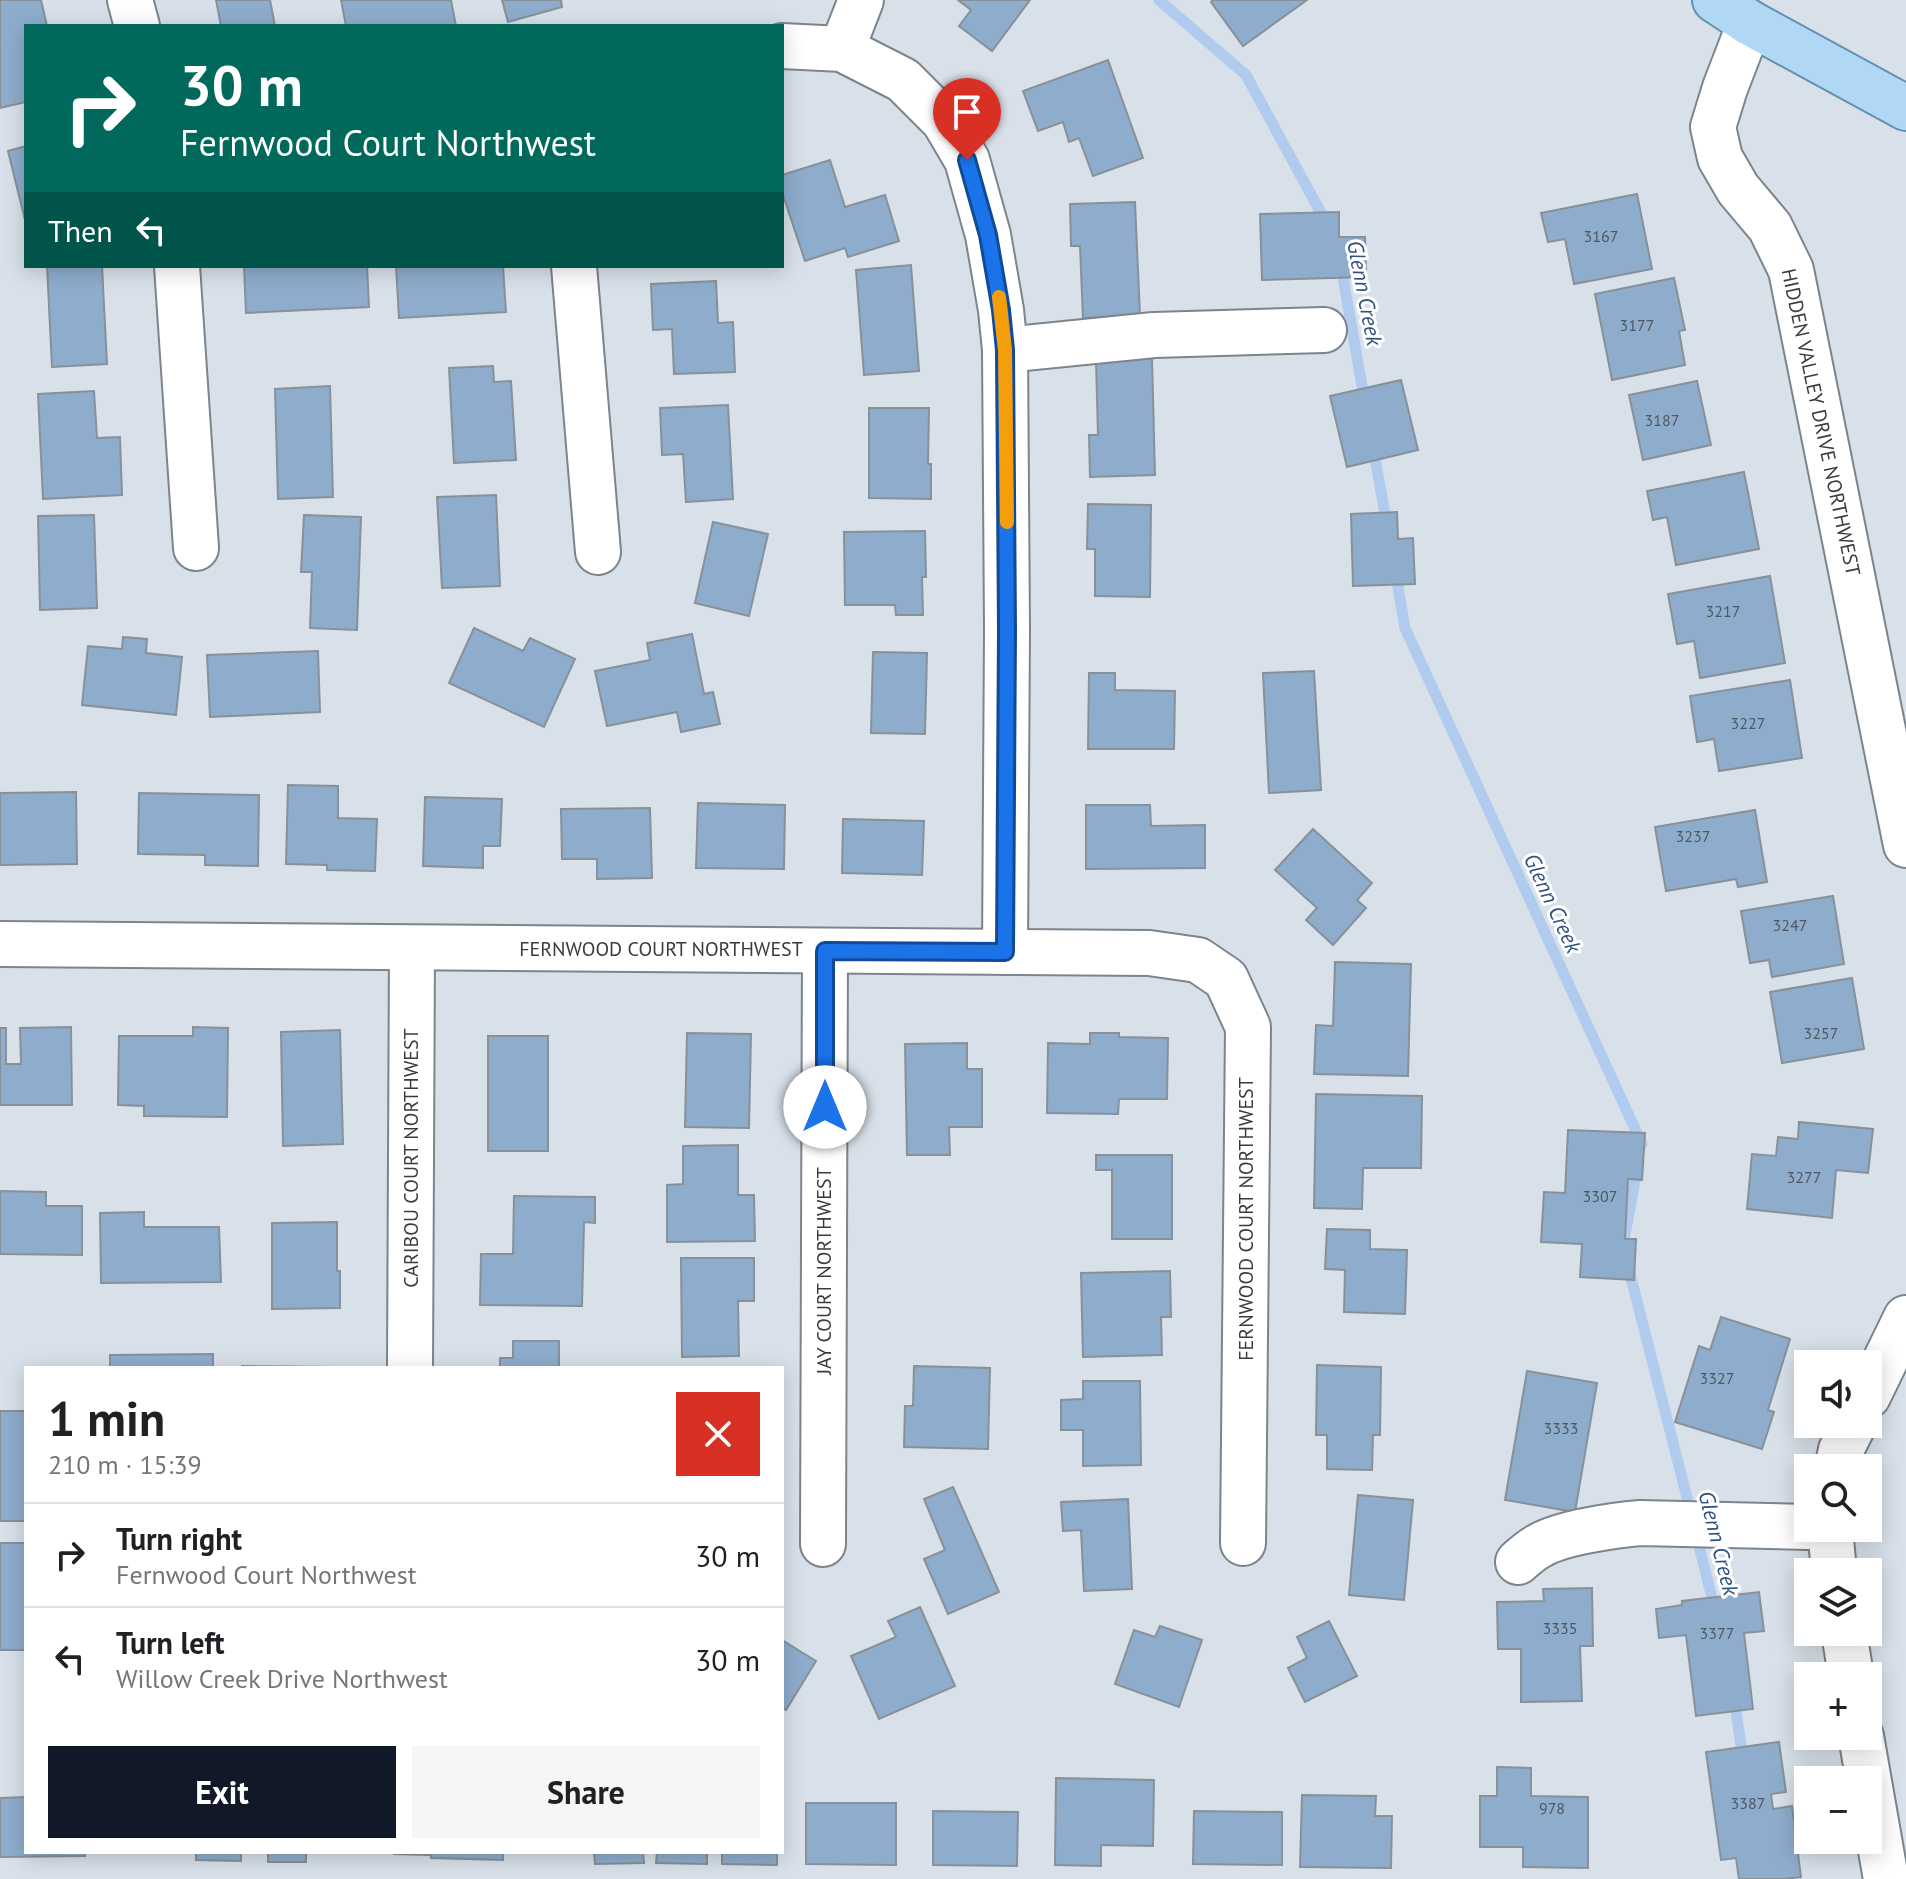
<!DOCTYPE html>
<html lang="en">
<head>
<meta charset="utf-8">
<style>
  body { margin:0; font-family:"PT Sans",sans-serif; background:#f6f6f6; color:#202124; height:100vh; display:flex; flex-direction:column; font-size:30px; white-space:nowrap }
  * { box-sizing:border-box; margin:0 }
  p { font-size:26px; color:#757577 }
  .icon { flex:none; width:44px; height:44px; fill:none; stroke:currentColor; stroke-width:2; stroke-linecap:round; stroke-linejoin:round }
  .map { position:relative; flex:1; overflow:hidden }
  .side { position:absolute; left:24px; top:1366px; width:760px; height:488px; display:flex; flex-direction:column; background:#fff; border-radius:0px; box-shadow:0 4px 20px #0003 }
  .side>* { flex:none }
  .banner { position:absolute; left:24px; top:24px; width:760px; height:244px; border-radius:0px; box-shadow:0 4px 20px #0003; background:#00695c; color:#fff; overflow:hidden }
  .fabs { position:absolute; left:1794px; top:1350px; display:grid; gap:16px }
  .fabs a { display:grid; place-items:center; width:88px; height:88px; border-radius:0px; background:#fff; box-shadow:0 4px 20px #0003; font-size:40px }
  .pin { position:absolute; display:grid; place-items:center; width:68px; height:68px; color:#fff; margin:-82px -34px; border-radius:50% 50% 50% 0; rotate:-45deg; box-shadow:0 0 8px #0007 }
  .pin .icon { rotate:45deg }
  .me { position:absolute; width:88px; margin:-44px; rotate:0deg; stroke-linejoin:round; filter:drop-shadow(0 0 6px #0008) }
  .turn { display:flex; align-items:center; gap:28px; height:168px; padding:0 24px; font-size:36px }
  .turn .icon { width:104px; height:104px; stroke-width:2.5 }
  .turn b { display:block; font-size:56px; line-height:68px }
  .then { display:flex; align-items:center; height:76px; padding:0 24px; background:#0003; gap:16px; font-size:30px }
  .round { display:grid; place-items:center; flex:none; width:84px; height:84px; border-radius:0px; background:#f6f6f6 }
  .overview { display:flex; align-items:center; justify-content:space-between; height:136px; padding:0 24px }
  h1 { font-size:48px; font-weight:800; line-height:60px }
  .action { display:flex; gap:16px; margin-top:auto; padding:16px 24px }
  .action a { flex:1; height:92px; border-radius:0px; background:#111827; color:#fff; font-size:32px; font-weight:800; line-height:92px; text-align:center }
  .action a+a { background:#f6f6f6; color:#202124 }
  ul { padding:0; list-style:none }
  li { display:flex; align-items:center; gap:24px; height:104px; padding:0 24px; border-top:2px solid #e0e0e0 }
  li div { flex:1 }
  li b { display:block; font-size:30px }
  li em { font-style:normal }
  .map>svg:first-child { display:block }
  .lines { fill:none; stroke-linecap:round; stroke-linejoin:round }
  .stream { stroke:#b1cbee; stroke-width:11 }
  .building { fill:#8eadcd; stroke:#889098; stroke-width:2 }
  .minor-casing { stroke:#7c848c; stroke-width:48 }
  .major-casing { stroke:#6490b0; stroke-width:48 }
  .minor { stroke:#fff; stroke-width:44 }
  .major { stroke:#b0d7f4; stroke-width:44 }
  .route-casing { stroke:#114b97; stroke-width:20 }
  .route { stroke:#1a73e8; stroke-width:14 }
  .slow { stroke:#f59e0b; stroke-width:14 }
  .labels { text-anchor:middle; stroke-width:6; stroke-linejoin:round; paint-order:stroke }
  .number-label { font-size:16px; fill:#4e5862 }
  .street-label { font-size:20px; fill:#383c3f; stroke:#fff }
  .water-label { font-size:22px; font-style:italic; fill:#2f5180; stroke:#fff }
</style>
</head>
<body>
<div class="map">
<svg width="1906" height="1879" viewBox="0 0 1906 1879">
  <rect width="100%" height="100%" fill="#d8e1ea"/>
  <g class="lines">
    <g class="stream">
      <polyline points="1159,0 1246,75 1327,224"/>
      <polyline points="1341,266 1365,403"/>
      <polyline points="1373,447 1387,525"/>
      <polyline points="1395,570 1405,628 1642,1144"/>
      <polyline points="1623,1246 1638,1164"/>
      <polyline points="1628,1266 1691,1513"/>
      <polyline points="1696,1534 1715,1610"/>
      <polyline points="1734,1697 1743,1760"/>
    </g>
  </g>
  <g class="building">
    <polygon points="0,0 41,0 47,26 26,26 26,102 0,108"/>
    <polygon points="216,0 270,0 275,26 221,26"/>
    <polygon points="341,0 451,0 456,26 346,26"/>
    <polygon points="502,0 561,0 562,7 508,22"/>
    <polygon points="958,0 1030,0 992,51 959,26 971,10"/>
    <polygon points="1213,0 1307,0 1243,46 1211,2"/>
    <polygon points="1108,60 1143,158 1093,176 1079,138 1069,142 1063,122 1038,131 1023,91"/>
    <polygon points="26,146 26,224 8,151"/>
    <polygon points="830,160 845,207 885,195 899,241 848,257 845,248 805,261 782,192 782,175"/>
    <polygon points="1637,194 1652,269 1574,284 1565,239 1548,242 1541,213"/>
    <polygon points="1135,202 1140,316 1083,318 1080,246 1071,246 1070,204"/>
    <polygon points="1339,212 1339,237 1365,237 1366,277 1262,280 1260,214"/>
    <polygon points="911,265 919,371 864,375 856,270"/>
    <polygon points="47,266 102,266 107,364 52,367"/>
    <polygon points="244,266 367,266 369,307 246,313"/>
    <polygon points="396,266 503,266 506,312 399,318"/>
    <polygon points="1674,278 1685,330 1679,331 1685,365 1612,380 1595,294"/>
    <polygon points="716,281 718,323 733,322 735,372 674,374 672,329 653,330 651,284"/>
    <polygon points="1152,358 1155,475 1090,477 1089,435 1098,435 1096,360"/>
    <polygon points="493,366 494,382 511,381 516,460 454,463 449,368"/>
    <polygon points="1401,380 1418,450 1347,467 1330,396"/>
    <polygon points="1697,381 1711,445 1643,460 1629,395"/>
    <polygon points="330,386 333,497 278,499 275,389"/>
    <polygon points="94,391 97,438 120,437 122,495 43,499 38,394"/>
    <polygon points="728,405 733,499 686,502 683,454 662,455 660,408"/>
    <polygon points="869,408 929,408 928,464 931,464 931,499 869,498"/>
    <polygon points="1744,472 1759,549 1676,565 1667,517 1653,520 1647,491"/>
    <polygon points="496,495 500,586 442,588 437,497"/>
    <polygon points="1088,504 1151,505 1150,597 1095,596 1095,549 1087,549"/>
    <polygon points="1397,512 1398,539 1413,538 1415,584 1353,586 1351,514"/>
    <polygon points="94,515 97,608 40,610 38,516"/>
    <polygon points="304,515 361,517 357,630 310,628 312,572 301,572"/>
    <polygon points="713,522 768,534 749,616 695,603"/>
    <polygon points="925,531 926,577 922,577 923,615 896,615 895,605 845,605 844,532"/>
    <polygon points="1770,576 1785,663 1700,678 1694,641 1677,644 1668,594"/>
    <polygon points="474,628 523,651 530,638 575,659 544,727 449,683"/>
    <polygon points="692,634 704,694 713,692 720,724 681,732 677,712 607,726 595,671 650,660 647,643"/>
    <polygon points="123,637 147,639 146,653 182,657 176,715 82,705 88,646 122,649"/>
    <polygon points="318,651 320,712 210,717 207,655"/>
    <polygon points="873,652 927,653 925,734 871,733"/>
    <polygon points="1314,671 1321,790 1269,793 1263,673"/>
    <polygon points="1089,673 1115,673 1115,690 1175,691 1174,749 1088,749"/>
    <polygon points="1790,680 1802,758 1719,771 1714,739 1697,742 1690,696"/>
    <polygon points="288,785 338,786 338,818 377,819 375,871 327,870 327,865 286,864"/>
    <polygon points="76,792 77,864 0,865 0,793"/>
    <polygon points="139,793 259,795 258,866 205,865 205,855 138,854"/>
    <polygon points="425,797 502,799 500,846 483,846 483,868 423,866"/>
    <polygon points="698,803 785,805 784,869 696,868"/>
    <polygon points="1086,805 1150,805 1151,826 1205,825 1205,868 1086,869"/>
    <polygon points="650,808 652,878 597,879 597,859 562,859 561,809"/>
    <polygon points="1755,810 1767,882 1738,887 1736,879 1666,891 1655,827"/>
    <polygon points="843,819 924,821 922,875 842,873"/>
    <polygon points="1313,829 1372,883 1357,900 1366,908 1333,945 1306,920 1317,908 1275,870"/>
    <polygon points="1833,896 1844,964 1772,977 1769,960 1750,963 1741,911"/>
    <polygon points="1335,962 1411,964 1408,1076 1314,1074 1316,1025 1333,1026"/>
    <polygon points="1852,978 1864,1049 1782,1063 1770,992"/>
    <polygon points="71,1027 72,1105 0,1105 0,1028 6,1028 6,1064 21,1064 20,1028"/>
    <polygon points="193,1027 228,1028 227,1117 144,1116 144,1106 118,1105 119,1036 193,1036"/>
    <polygon points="340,1030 343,1144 283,1146 281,1032"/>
    <polygon points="687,1033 751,1034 749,1128 685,1127"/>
    <polygon points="1090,1033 1119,1033 1119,1037 1168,1038 1167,1099 1119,1099 1118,1114 1047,1113 1048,1043 1090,1044"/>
    <rect x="488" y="1036" width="60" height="115"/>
    <polygon points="967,1043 967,1069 982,1069 982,1127 949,1127 950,1155 907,1155 905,1044"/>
    <polygon points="1316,1094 1422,1096 1421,1168 1363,1168 1362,1209 1314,1208"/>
    <polygon points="1799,1122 1873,1129 1868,1173 1836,1170 1832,1218 1747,1209 1752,1154 1776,1156 1778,1137 1798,1139"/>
    <polygon points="1568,1130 1645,1133 1642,1180 1628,1179 1625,1239 1636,1239 1634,1280 1580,1277 1582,1244 1541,1242 1544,1192 1565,1193"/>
    <polygon points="738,1145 738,1195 754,1195 755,1241 667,1242 667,1185 683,1184 683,1146"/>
    <polygon points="1096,1155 1172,1155 1172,1239 1112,1239 1112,1170 1096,1170"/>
    <polygon points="0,1191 46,1192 46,1206 82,1206 82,1255 0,1254"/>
    <polygon points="514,1196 595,1197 595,1223 584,1222 582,1306 480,1305 481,1254 513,1254"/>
    <polygon points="144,1212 144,1227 219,1227 221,1282 101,1283 100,1213"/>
    <polygon points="337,1222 337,1271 340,1271 340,1308 272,1309 272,1223"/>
    <polygon points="1327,1229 1370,1230 1370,1249 1407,1250 1405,1314 1344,1312 1345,1270 1325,1269"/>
    <polygon points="681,1258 754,1258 754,1301 738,1301 739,1356 682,1357"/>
    <polygon points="1170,1271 1171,1317 1161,1317 1162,1355 1083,1357 1081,1273"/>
    <polygon points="1721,1317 1790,1339 1768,1410 1774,1412 1762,1449 1675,1422 1699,1346 1710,1350"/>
    <polygon points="513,1341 559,1341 559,1368 500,1368 500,1358 513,1358"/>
    <polygon points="213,1354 213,1368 110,1368 110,1355"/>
    <polygon points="1317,1365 1381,1367 1380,1435 1373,1435 1372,1470 1327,1469 1327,1435 1316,1435"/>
    <polygon points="242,1366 337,1367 242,1368"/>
    <polygon points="914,1366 990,1368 988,1449 904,1447 905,1406 913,1406"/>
    <polygon points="1527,1371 1597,1383 1575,1512 1505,1500"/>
    <polygon points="1083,1381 1140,1381 1141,1465 1083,1466 1083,1430 1061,1430 1061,1400 1083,1399"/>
    <rect x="0" y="1411" width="26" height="110"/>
    <polygon points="953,1487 999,1592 948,1614 924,1559 945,1550 924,1499"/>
    <polygon points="1358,1495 1413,1500 1404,1600 1349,1595"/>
    <polygon points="1128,1499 1132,1589 1084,1591 1081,1530 1063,1531 1061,1502"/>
    <rect x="0" y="1543" width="26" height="107"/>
    <polygon points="1592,1588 1593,1646 1580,1646 1582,1701 1521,1702 1521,1649 1498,1649 1497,1602 1544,1601 1543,1589"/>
    <polygon points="1759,1592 1764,1631 1744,1633 1753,1709 1696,1716 1686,1635 1659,1638 1656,1609 1682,1605 1682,1601"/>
    <polygon points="920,1607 955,1686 879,1719 851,1656 896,1637 888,1621"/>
    <polygon points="1329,1621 1357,1676 1305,1702 1288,1668 1307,1658 1297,1637"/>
    <polygon points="1160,1626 1202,1640 1179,1707 1115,1684 1134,1630 1155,1637"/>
    <polygon points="782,1640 816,1661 786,1710 782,1707"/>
    <polygon points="1779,1742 1786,1792 1771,1794 1773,1809 1792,1806 1801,1877 1784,1879 1739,1879 1736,1858 1721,1860 1706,1752"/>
    <polygon points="1497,1767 1531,1768 1531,1796 1588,1797 1588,1868 1523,1867 1523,1847 1480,1847 1480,1796 1497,1796"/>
    <polygon points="1056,1778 1154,1780 1153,1846 1101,1845 1101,1866 1055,1865"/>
    <polygon points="1302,1795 1376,1796 1375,1816 1392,1816 1391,1868 1300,1867"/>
    <polygon points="26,1797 26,1852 85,1852 85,1856 0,1857 0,1798"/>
    <polygon points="806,1803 896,1803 896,1865 806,1864"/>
    <polygon points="933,1811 1018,1812 1017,1866 933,1865"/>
    <polygon points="1194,1811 1282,1812 1282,1865 1193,1864"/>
    <polygon points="196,1852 241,1852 241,1861 196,1860"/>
    <rect x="268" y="1852" width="38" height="10"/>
    <polygon points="394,1852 503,1852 503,1860 431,1858 431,1855 394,1854"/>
    <polygon points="594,1852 643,1852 644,1863 595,1864"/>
    <polygon points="657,1852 707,1852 707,1864 656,1863"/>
    <polygon points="722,1852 777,1852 777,1865 722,1864"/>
  </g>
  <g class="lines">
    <defs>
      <g id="minor">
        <polyline points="130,0 137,26"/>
        <polyline points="1750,23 1725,88 1713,127 1720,158 1738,189 1770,227 1791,270 1906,845"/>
        <polyline points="782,46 842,49 903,80 944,121 967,160 988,235 1001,310 1005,350 1007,630 1005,952"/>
        <polyline points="842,49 861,0"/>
        <polyline points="177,266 196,548"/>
        <polyline points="574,266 598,552"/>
        <polyline points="1005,350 1154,335 1324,330"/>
        <polyline points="0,944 1149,953 1198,960 1226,979 1248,1027 1243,1543"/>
        <polyline points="410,1368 412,948"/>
        <polyline points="1868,1396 1906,1318"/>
        <polyline points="1837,1468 1841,1450 1854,1424"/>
        <polyline points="1830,1528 1834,1572"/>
        <polyline points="823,1544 825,951"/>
        <path d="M1518,1562C1525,1556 1531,1550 1539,1546C1560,1533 1615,1525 1640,1523L1808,1527"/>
        <polyline points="1844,1632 1851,1676"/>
        <polyline points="1861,1736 1886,1879"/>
      </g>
      <polyline id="major" points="1715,0 1750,23 1906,108"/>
    </defs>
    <use href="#minor" class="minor-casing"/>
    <use href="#major" class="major-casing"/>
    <use href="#minor" class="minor"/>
    <use href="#major" class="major"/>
  </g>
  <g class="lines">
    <defs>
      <polyline id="route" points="825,1107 825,951 1005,952 1007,630 1005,350 1001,310 988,235 967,160"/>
    </defs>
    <use href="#route" class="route-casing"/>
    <use href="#route" class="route"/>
    <polyline class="slow" points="999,297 1005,350 1007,522"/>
  </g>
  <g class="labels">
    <g class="number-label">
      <text x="1601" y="242">3167</text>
      <text x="1637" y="331">3177</text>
      <text x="1662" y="426">3187</text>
      <text x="1723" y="617">3217</text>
      <text x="1748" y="729">3227</text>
      <text x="1693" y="842">3237</text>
      <text x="1790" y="931">3247</text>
      <text x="1821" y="1039">3257</text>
      <text x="1804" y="1183">3277</text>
      <text x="1600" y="1202">3307</text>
      <text x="1717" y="1384">3327</text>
      <text x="1561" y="1434">3333</text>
      <text x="1560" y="1634">3335</text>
      <text x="1717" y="1639">3377</text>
      <text x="1748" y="1809">3387</text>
      <text x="1552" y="1814">978</text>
    </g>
    <g class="street-label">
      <text transform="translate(1821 422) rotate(78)" y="7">HIDDEN VALLEY DRIVE NORTHWEST</text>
      <text x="661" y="956">FERNWOOD COURT NORTHWEST</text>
      <text transform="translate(411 1158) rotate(-90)" y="7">CARIBOU COURT NORTHWEST</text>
      <text transform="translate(1246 1219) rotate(-90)" y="7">FERNWOOD COURT NORTHWEST</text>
      <text transform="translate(824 1271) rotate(-90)" y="7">JAY COURT NORTHWEST</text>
    </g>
    <g class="water-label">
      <text transform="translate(1365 293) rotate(79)" y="8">Glenn Creek</text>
      <text transform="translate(1553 903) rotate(65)" y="8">Glenn Creek</text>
      <text transform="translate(1719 1543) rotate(76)" y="8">Glenn Creek</text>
    </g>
  </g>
</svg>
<div class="fabs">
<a><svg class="icon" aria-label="sound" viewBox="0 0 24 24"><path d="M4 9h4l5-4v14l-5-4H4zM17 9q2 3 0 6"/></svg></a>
<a><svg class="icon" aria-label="search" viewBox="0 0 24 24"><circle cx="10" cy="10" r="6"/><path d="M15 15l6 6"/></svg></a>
<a><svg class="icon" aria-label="layers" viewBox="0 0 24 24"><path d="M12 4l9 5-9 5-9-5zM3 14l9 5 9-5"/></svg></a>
<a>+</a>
<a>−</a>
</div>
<div class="pin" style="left:967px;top:160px;background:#d93025"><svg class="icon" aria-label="arrive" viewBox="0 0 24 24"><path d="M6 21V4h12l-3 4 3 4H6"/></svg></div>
<svg class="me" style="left:825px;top:1107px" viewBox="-20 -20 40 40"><circle r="19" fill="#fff"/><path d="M0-13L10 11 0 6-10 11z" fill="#1a73e8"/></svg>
<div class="banner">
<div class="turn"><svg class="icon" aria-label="right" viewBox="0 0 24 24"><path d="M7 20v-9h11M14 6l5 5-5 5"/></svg><div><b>30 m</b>Fernwood Court Northwest</div></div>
<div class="then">Then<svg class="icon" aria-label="left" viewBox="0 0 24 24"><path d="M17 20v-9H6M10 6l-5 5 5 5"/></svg></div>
</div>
<section class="side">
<div class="overview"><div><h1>1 min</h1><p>210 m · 15:39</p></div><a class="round" style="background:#d93025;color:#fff"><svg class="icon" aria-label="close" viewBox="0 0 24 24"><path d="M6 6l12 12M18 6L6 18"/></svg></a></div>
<ul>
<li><svg class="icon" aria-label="right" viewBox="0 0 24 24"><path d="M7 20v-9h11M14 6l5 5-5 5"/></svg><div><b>Turn right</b><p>Fernwood Court Northwest</p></div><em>30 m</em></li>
<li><svg class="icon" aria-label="left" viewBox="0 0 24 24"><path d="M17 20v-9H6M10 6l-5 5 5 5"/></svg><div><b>Turn left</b><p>Willow Creek Drive Northwest</p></div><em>30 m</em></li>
</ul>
<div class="action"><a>Exit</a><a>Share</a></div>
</section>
</div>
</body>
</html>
